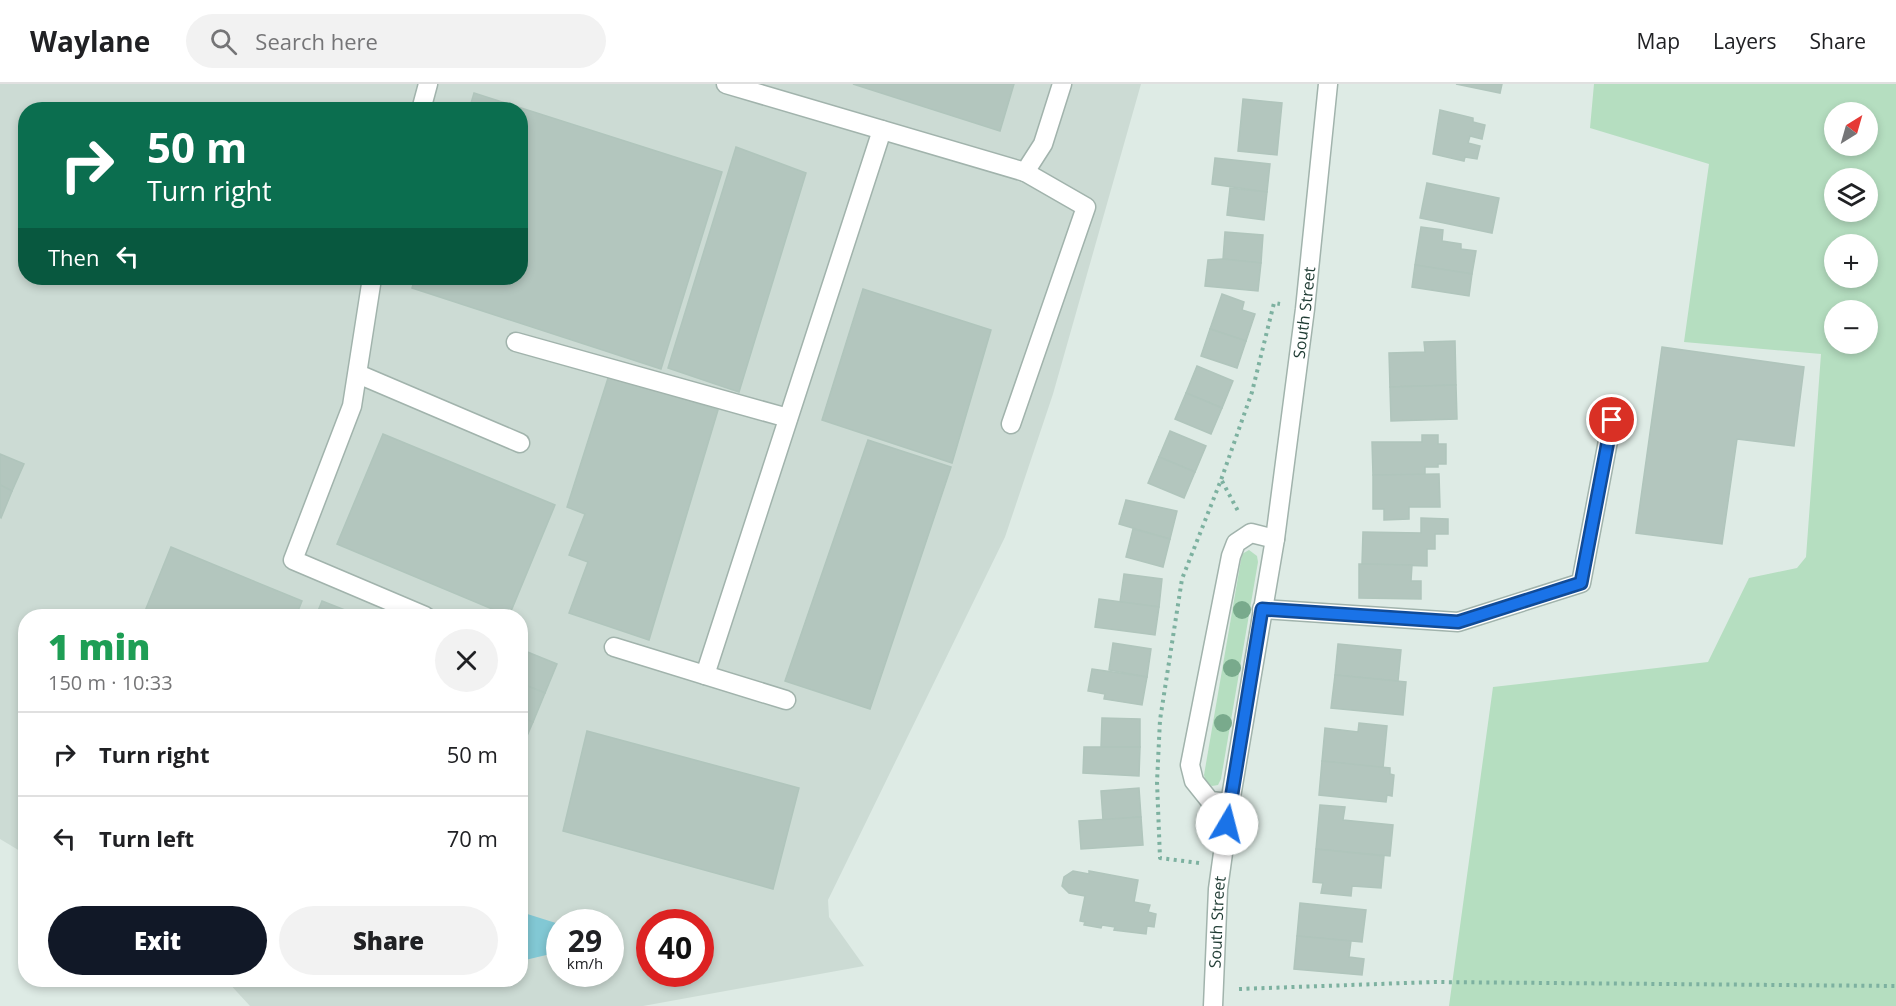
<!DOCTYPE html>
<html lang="en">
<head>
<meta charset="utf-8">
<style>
  body { margin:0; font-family:"Open Sans",sans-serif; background:#f2f2f2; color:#202124; height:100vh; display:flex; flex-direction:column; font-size:22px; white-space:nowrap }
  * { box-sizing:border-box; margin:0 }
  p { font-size:20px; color:#757577 }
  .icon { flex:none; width:33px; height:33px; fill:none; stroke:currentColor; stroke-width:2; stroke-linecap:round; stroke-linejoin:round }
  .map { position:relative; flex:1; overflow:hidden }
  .panel { position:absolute; left:18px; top:525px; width:510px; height:378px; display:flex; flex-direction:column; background:#fff; border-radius:24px; box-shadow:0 3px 9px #0003 }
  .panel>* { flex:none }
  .guide { position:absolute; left:18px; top:18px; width:510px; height:183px; border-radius:24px; box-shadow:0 3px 9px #0003; background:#0b6e4f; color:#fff; overflow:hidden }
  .needle { width:39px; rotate:37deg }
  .controls { position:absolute; left:1824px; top:18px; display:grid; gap:12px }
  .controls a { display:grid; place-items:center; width:54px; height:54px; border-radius:50%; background:#fff; box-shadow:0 3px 9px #0003; font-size:30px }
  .speed { position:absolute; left:546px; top:825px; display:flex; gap:12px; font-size:30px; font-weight:700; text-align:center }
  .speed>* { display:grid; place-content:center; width:78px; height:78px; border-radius:50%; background:#fff; box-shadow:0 3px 9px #0003; line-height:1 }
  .speed small { font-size:15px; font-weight:400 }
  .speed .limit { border:9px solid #d22; background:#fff; color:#111 }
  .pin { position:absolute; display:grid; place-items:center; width:51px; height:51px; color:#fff; margin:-26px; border:3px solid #fff; border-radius:50%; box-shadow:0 2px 6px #0007 }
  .me { position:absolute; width:66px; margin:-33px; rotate:8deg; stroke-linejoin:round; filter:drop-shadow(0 0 4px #0008) }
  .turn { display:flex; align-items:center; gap:21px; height:126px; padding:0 30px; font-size:27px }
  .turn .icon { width:78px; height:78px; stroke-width:2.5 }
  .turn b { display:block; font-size:42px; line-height:51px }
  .then { display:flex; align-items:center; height:57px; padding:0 30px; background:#0003; gap:12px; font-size:22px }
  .round { display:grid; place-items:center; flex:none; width:63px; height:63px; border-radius:32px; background:#f2f2f2 }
  .head { display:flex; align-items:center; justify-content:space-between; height:102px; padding:0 30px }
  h1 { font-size:36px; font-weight:800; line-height:45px; color:#1e9e55 }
  .cta { display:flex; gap:12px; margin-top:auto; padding:12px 30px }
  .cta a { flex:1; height:69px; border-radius:36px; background:#111827; color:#fff; font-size:24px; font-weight:800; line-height:69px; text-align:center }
  .cta a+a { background:#f2f2f2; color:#202124 }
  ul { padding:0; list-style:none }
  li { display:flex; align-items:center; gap:18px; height:84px; padding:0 30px; border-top:2px solid #e0e0e0 }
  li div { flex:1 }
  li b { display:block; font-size:22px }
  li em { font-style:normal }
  header { display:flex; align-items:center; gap:36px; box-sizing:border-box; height:84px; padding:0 30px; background:#fff; border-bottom:2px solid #e0e0e0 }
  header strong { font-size:28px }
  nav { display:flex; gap:33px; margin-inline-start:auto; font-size:21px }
  .search { width:420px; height:54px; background:#f2f2f2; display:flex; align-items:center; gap:15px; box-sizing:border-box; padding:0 21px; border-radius:33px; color:#757577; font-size:22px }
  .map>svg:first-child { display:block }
  .built { fill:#ccdbd4; fill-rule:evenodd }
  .green { fill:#b5dec0; fill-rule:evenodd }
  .water { fill:#82c8d4 }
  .building { fill:#b3c6be; stroke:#b0c5bc; stroke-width:1.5 }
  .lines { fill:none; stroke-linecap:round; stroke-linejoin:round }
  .service-casing { stroke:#a1b3ac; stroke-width:21 }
  .minor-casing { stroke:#a1b3ac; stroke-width:21 }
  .tertiary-casing { stroke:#a1b3ac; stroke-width:21 }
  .path { stroke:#7db1a0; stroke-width:4; stroke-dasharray:3 4.5; stroke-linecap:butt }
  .service { stroke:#fff; stroke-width:18 }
  .minor { stroke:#fff; stroke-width:18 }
  .tertiary { stroke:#fff; stroke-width:18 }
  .tree { fill:#79aa8c }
  .route-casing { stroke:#114b97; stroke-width:15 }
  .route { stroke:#1a73e8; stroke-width:10 }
  .labels { text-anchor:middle; stroke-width:4.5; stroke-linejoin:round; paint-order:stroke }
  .street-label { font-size:16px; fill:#1f3b33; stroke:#eff7f3 }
</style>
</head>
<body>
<header>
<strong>Waylane</strong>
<div class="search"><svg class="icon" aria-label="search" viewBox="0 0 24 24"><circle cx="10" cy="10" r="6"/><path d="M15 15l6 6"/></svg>Search here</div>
<nav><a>Map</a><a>Layers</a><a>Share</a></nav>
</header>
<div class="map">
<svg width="1896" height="922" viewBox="0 0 1896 922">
  <rect width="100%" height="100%" fill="#deebe5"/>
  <path class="built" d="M0,0H1141L1053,310L1005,453L828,816L829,833L864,882L643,922H250L226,896H520V532H26L25,770L0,755ZM26,26H520V194H26ZM560,838H610V890H560ZM650,838H700V890H650Z"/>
  <g class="green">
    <path d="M1594,0H1896V922H1449L1493,603L1708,578L1749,494L1797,484L1806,473L1821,270L1684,258L1709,80L1590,44ZM1834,28H1868V62H1834ZM1834,94H1868V128H1834ZM1834,160H1868V194H1834ZM1834,226H1868V260H1834Z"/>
    <polygon points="1249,466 1257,472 1258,478 1221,695 1218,701 1212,702 1206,699 1204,691 1242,470"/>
  </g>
  <polygon class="water" points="521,828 559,840 559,868 521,877"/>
  <g class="building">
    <polygon points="853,0 1014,0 1000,47"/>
    <polygon points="1456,0 1502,0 1500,9"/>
    <polygon points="474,9 722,88 661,285 412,204 415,194 520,194 520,26 469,26"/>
    <polygon points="1243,15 1282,19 1277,71 1238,67"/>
    <polygon points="1440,26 1473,34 1473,38 1485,41 1482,55 1470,52 1468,59 1480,62 1477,75 1465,73 1464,77 1433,70"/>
    <polygon points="736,63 806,89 739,308 668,284"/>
    <polygon points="1215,74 1270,80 1267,108 1212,100"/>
    <polygon points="1427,99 1499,114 1492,149 1420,134"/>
    <polygon points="1230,104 1267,108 1264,136 1227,131"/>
    <polygon points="1421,143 1443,146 1442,157 1461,160 1461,165 1476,167 1472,190 1415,181"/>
    <polygon points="1225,148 1263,151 1261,179 1223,175"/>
    <polygon points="1223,175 1261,179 1258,207 1205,202 1208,176"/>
    <polygon points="1415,181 1472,190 1469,212 1412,203"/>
    <polygon points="863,205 991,246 952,379 822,336"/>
    <polygon points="1222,210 1244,218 1242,226 1255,230 1246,257 1210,245"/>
    <polygon points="1210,245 1246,257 1237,284 1201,272"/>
    <polygon points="1455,257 1456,301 1390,303 1389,269 1425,268 1424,258"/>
    <polygon points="1662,263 1804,283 1794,362 1737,355 1722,460 1636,449"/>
    <polygon points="1197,282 1233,297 1222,324 1186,309"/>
    <polygon points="609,291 718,326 649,556 569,529 588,478 569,471 585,430 567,423"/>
    <polygon points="1456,301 1457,335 1391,337 1390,303"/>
    <polygon points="1186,309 1222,324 1211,350 1175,335"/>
    <polygon points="1170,347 1206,362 1195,388 1159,373"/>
    <polygon points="383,350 555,421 509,532 337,460"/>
    <polygon points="1422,351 1438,351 1438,360 1446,360 1446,380 1438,380 1438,383 1425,383 1425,391 1373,391 1372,358 1422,358"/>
    <polygon points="868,356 951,383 870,625 785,597"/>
    <polygon points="0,370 24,380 12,407 0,401"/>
    <polygon points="1159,373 1195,388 1184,414 1148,399"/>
    <polygon points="1439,390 1440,423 1409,423 1409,435 1384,436 1384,425 1373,425 1373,391"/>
    <polygon points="0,401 12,407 1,434 0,433"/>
    <polygon points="1126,416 1177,427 1170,455 1119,440"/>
    <polygon points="1421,434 1448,435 1448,450 1435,450 1435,465 1427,465 1427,482 1362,480 1363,448 1421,449"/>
    <polygon points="1133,445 1170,455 1163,483 1126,473"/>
    <polygon points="171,463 302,517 296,532 143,532"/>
    <polygon points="1359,480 1412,481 1411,497 1421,497 1421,515 1359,514"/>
    <polygon points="1124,490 1162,495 1159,523 1120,518"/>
    <polygon points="1099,515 1159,523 1155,551 1095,543"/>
    <polygon points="322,517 360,532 316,532"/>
    <polygon points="1113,559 1151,565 1147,593 1109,586"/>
    <polygon points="1338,560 1401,566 1398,597 1335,591"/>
    <polygon points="520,565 557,580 545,609 520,599"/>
    <polygon points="1092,585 1147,593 1142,621 1104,615 1105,610 1088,607"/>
    <polygon points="1335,591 1406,598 1403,631 1331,624"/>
    <polygon points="520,599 545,609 533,638 520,633"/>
    <polygon points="520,633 533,638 521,666 520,666"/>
    <polygon points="1102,634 1140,635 1140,663 1101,663"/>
    <polygon points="1359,639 1387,642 1383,684 1322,677 1325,644 1358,648"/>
    <polygon points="587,647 799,704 773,805 563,747"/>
    <polygon points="1084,663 1140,663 1139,692 1083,689"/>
    <polygon points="1322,677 1390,684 1390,690 1394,691 1392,712 1387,711 1386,718 1319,711"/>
    <polygon points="1139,704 1141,733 1103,736 1101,707"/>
    <polygon points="1320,721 1345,723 1343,736 1393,741 1390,772 1316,765"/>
    <polygon points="1141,733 1143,761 1081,765 1079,737"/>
    <polygon points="1316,765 1384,772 1381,804 1352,802 1351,812 1321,809 1323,799 1313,798"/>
    <polygon points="1073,787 1089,790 1089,787 1138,796 1134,818 1150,821 1148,828 1156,830 1154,843 1147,842 1146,850 1114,846 1115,843 1102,841 1101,844 1084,841 1085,838 1080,837 1085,812 1069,809 1062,802 1064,793"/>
    <polygon points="1300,819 1366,826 1362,858 1297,852"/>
    <polygon points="1297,852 1351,857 1349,873 1364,875 1362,891 1294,885"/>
  </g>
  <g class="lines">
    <defs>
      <g id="service">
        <polyline points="726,0 1025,88 1043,60 1062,0"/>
        <polyline points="421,26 428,0"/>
        <polyline points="372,194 352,322 293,476 425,532"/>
        <polyline points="516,258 788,334"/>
        <polyline points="358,290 520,359"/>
        <polyline points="1011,340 1086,123 1025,88"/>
        <polyline points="1262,525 1458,538 1581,499 1612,336"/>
        <polyline points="614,563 786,616"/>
        <polyline points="705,591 882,46"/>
      </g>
      <polyline id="minor" points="1230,719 1210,717 1194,697 1190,681 1231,472 1236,459 1251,449 1275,455"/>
      <g id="tertiary">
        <path id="s1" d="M1213,922L1218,805L1230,719L1275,455L1305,225L1328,0"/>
      </g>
    </defs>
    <use href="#service" class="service-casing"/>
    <use href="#minor" class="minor-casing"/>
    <use href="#tertiary" class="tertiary-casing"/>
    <g class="path">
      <polyline points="1222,397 1238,427"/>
      <polyline points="1199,779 1160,774 1157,698 1160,636 1182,495 1221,396 1252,308 1274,219 1280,220"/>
      <polyline points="1239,905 1434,898 1896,902"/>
    </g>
    <use href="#service" class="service"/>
    <use href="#minor" class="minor"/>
    <use href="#tertiary" class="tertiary"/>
  </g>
  <g class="tree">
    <circle cx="1242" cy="526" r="9"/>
    <circle cx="1232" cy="584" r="9"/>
    <circle cx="1223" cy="639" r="9"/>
  </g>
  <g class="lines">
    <defs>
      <polyline id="route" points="1227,740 1262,525 1458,538 1581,499 1612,336"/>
    </defs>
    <use href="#route" class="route-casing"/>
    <use href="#route" class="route"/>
  </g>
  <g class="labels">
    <g class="street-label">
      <text dy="6" stroke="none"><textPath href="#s1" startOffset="700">South Street</textPath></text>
      <text dy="6" stroke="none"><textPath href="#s1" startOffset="84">South Street</textPath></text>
    </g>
  </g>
</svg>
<div class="controls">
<a><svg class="needle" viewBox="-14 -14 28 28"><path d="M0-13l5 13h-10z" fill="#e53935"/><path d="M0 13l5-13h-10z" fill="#757577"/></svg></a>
<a><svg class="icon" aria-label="layers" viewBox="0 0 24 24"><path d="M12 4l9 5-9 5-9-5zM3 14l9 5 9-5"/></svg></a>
<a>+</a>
<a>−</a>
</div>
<div class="speed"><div>29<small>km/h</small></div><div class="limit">40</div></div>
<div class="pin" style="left:1612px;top:336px;background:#d93025"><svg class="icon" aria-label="arrive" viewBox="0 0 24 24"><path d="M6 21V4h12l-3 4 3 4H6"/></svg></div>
<svg class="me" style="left:1227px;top:740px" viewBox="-20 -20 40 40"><circle r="19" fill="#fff"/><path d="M0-13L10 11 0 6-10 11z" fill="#1a73e8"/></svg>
<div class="guide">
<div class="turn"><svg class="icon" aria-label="right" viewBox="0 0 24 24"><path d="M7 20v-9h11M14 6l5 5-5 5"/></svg><div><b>50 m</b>Turn right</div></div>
<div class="then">Then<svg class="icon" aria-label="left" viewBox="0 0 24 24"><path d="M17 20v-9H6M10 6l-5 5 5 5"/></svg></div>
</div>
<section class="panel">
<div class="head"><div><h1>1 min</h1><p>150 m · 10:33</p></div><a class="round"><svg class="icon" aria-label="close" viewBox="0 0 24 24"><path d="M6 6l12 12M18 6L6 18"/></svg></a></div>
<ul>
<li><svg class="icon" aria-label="right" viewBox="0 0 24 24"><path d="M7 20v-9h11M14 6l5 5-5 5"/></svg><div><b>Turn right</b></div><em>50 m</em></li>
<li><svg class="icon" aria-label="left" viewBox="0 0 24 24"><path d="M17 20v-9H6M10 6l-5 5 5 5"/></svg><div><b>Turn left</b></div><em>70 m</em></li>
</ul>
<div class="cta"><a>Exit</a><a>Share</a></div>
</section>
</div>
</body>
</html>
